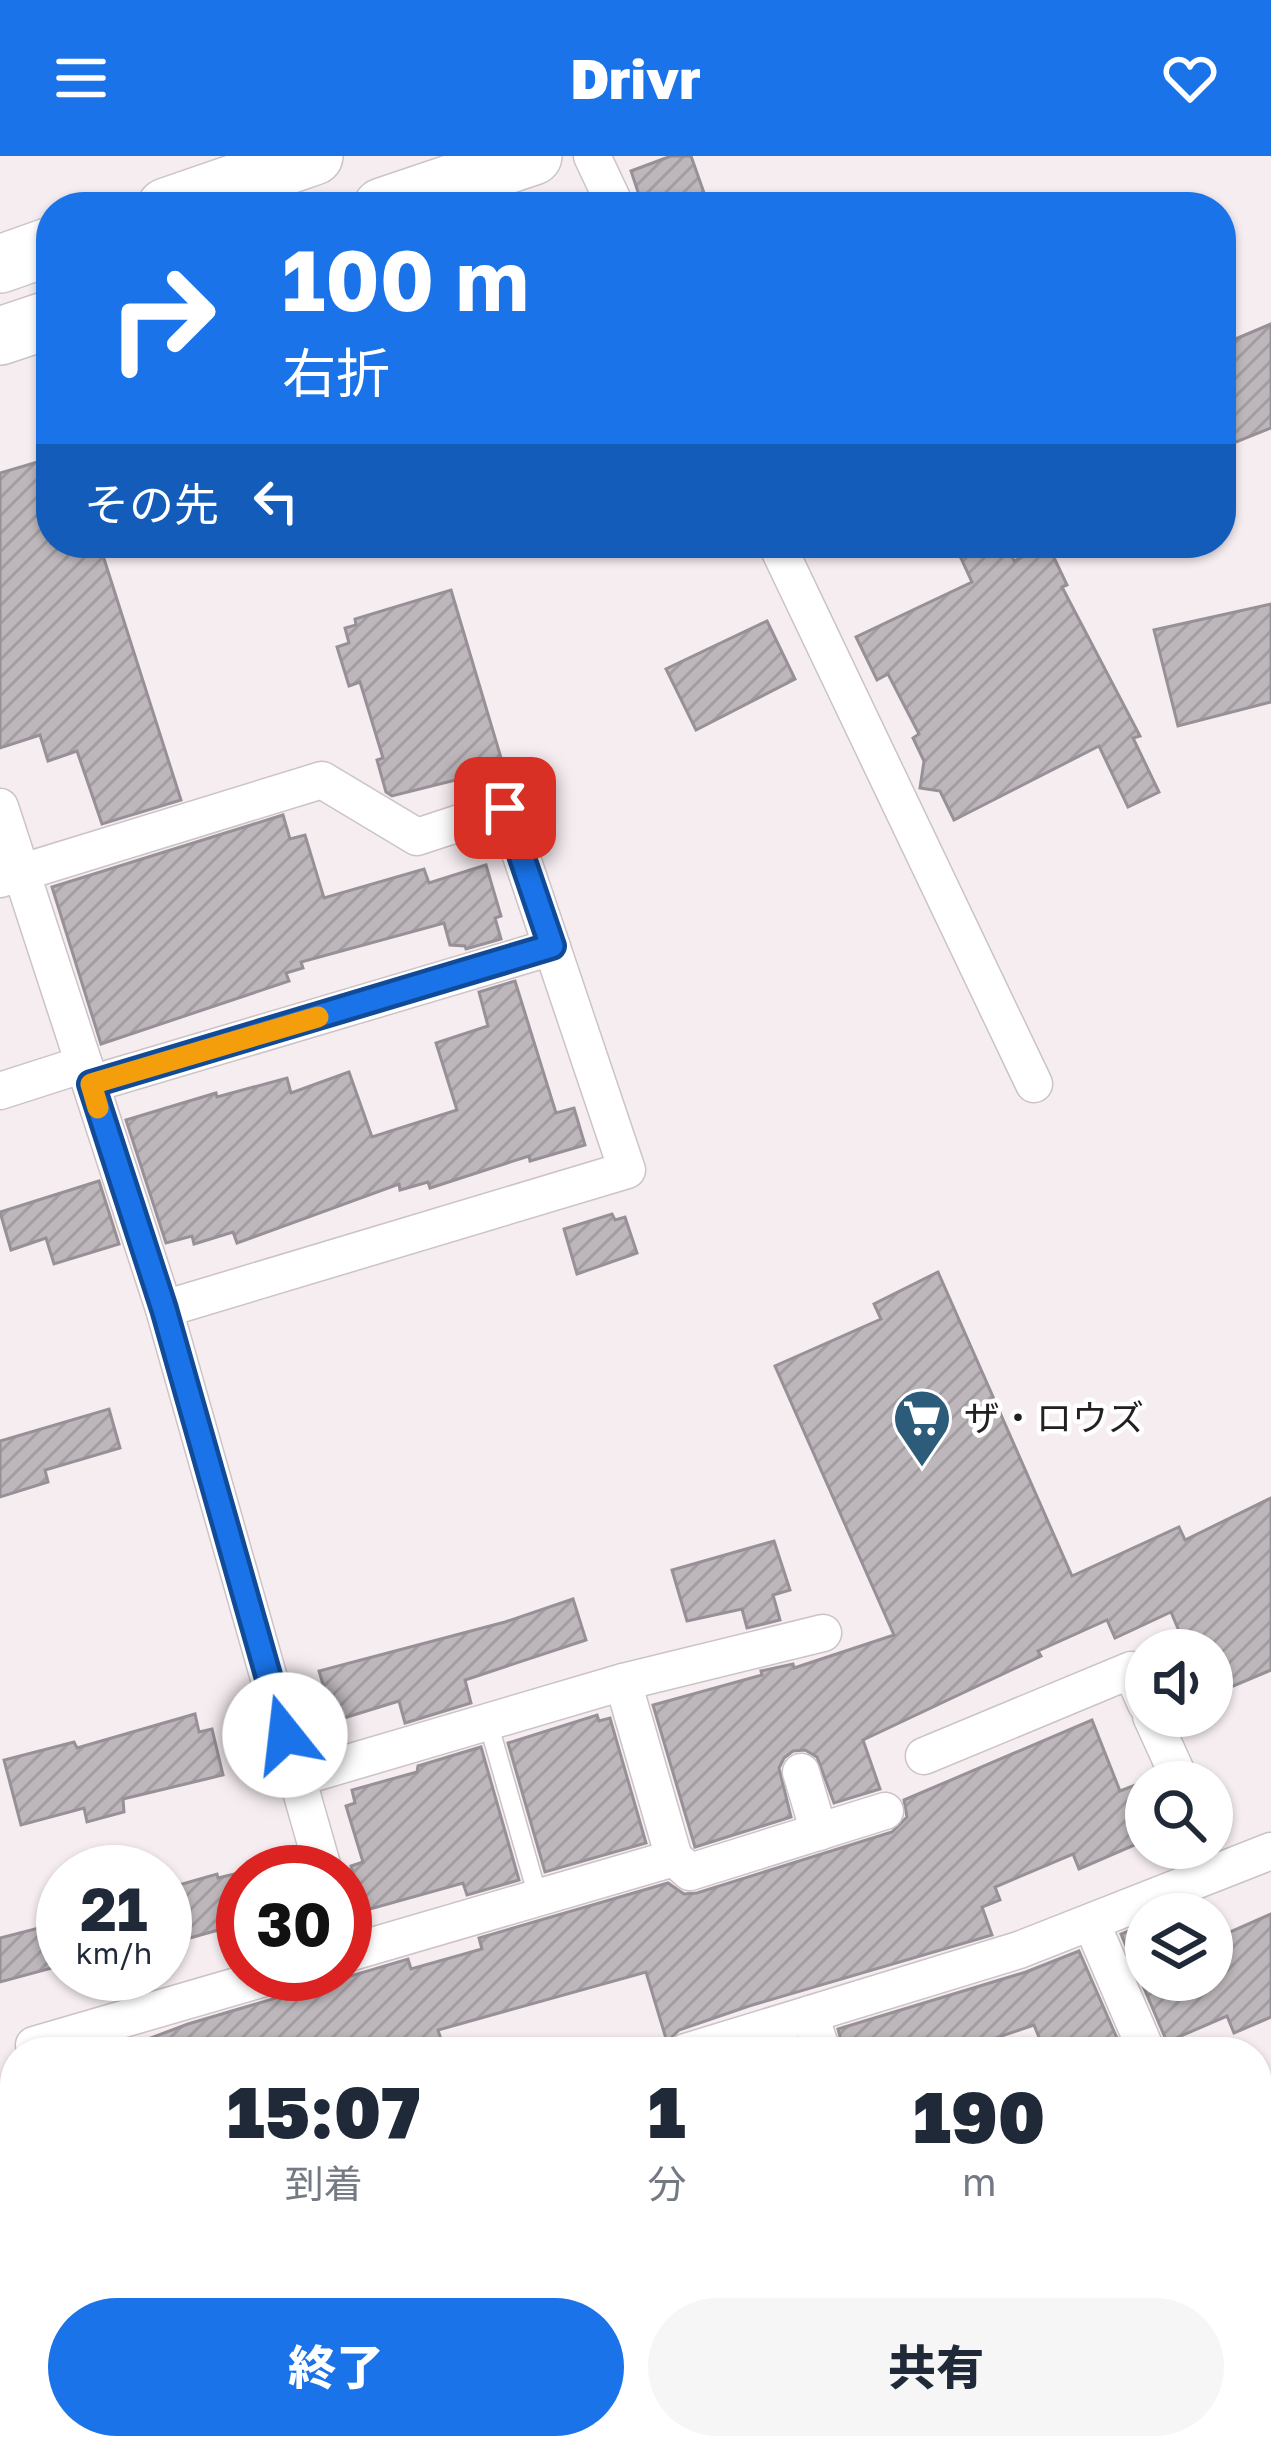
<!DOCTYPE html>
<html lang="ja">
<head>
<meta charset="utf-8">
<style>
  body { margin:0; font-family:"Golos Text","Noto Sans JP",sans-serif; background:#f6f6f7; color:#1f2937; height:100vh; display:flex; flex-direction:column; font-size:45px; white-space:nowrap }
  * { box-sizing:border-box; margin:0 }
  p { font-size:39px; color:#747a83 }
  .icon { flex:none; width:66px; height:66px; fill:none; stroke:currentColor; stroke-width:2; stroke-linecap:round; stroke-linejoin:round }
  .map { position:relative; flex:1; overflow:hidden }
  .sheet { position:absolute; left:0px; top:1881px; width:1272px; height:423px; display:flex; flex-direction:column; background:#fff; border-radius:48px 48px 0 0; box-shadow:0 3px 9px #0004 }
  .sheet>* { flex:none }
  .top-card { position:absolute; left:36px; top:36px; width:1200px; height:366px; border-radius:48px; box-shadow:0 3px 9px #0004; background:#1a73e8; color:#fff; overflow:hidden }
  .fabs { position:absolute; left:1125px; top:1473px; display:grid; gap:24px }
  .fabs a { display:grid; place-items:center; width:108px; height:108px; border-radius:50%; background:#fff; box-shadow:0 3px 9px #0004; font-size:60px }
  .speed { position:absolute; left:36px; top:1689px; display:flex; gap:24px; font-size:60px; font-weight:700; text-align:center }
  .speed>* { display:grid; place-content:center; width:156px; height:156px; border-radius:50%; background:#fff; box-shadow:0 3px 9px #0004; line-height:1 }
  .speed small { font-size:30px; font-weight:400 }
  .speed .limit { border:18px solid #d22; background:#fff; color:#111 }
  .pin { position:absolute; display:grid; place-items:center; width:102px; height:102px; color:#fff; margin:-51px; border-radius:24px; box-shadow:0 6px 18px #0006 }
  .me { position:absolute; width:132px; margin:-66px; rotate:344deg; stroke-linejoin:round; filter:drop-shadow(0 0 9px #0008) }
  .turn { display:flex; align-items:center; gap:42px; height:252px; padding:0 48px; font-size:54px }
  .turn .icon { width:156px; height:156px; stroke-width:2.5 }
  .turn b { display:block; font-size:84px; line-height:102px }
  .then { display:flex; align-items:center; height:114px; padding:0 48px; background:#0003; gap:24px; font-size:45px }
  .eta { display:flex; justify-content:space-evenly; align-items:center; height:204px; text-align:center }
  .eta b { font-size:72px; font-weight:800; line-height:84px }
  .primary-button { display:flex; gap:24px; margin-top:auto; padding:24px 48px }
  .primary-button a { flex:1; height:138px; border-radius:72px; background:#1a73e8; color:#fff; font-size:48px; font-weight:800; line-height:138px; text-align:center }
  .primary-button a+a { background:#f6f6f7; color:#1f2937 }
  header { display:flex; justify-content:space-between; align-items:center; height:156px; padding:0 48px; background:#1a73e8; color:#fff; font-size:54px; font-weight:800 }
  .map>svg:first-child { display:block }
  .building { fill:url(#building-hatch); stroke:#979197; stroke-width:3 }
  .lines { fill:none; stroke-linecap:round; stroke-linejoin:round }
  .service-casing { stroke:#ccc3c7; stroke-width:21 }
  .minor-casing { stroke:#ccc3c7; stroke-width:39 }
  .primary-casing { stroke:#ccc3c7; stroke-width:60 }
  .service { stroke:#fff; stroke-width:18 }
  .minor { stroke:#fff; stroke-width:36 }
  .primary { stroke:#fff; stroke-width:57 }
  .route-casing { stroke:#114b97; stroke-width:30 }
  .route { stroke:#1a73e8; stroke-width:21 }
  .slow { stroke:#f59e0b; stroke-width:21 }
  .labels { text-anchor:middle; stroke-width:9; stroke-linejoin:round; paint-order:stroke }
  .poi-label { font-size:36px; fill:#232021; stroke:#fff; text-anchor:start }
</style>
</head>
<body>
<header><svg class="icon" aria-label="menu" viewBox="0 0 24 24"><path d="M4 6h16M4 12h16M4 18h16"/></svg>Drivr<svg class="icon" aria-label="heart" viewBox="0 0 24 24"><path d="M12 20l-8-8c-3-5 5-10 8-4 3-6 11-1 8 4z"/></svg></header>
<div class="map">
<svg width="1271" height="2303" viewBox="0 0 1271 2303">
  <defs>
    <pattern id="building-hatch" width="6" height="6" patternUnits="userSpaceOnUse" patternTransform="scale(3)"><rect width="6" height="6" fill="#bdb7bc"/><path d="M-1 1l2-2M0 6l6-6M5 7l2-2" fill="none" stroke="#a29da1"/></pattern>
  </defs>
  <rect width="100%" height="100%" fill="#f6edf1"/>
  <g class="building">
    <polygon points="671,0 691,0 709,51 643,51 631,15"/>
    <polygon points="1271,168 1271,272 1221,292 1221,189"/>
    <polygon points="51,302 51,387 99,387 181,644 102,668 77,595 48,605 40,579 0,592 0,317"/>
    <polygon points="954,387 1006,387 1014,405 1048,389 1067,429 1062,431 1140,580 1133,582 1159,636 1128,651 1099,590 954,664 940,635 920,632 924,605 913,582 919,578 888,518 877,524 856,481 972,426"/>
    <polygon points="451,434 504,612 392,640 386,636 377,604 383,602 360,526 349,530 337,491 349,487 345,472 356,469 355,463"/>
    <polygon points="1271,448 1271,546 1178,570 1154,474"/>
    <polygon points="767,465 795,523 696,574 666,513"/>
    <polygon points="283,659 290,683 305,679 324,742 424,713 429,727 486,709 501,760 495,762 501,783 466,793 465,790 450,789 444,767 301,806 303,812 286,817 289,825 101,888 52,731"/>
    <polygon points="515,825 556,957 574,952 585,989 530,1005 529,1000 430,1032 428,1026 400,1034 399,1028 237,1087 233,1076 194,1088 192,1080 166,1087 126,964 216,937 217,941 287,922 291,937 349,916 372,981 457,954 436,887 488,870 479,836"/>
    <polygon points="99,1025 119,1088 54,1108 46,1082 11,1094 0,1056"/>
    <polygon points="612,1058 615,1064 625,1061 637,1097 577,1118 564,1073"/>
    <polygon points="938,1116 1072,1420 1179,1371 1185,1384 1271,1342 1271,1514 1212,1539 1212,1494 1187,1494 1171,1456 1115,1482 1107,1464 1038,1495 1041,1500 863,1584 880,1633 834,1647 817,1601 805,1594 793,1595 784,1602 779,1612 791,1661 695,1691 653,1549 762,1519 761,1515 793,1508 794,1512 894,1479 775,1210 881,1163 874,1148"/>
    <polygon points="109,1253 120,1292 45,1314 48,1326 0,1341 0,1285"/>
    <polygon points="774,1385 790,1434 773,1439 780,1464 747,1472 742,1453 687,1465 672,1414"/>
    <polygon points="573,1443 586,1484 465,1524 471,1547 405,1567 399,1545 334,1565 319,1515 505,1466"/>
    <polygon points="195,1558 199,1576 212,1573 223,1619 123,1643 124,1656 87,1666 84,1652 21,1669 4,1604 74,1586 77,1592"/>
    <polygon points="597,1559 599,1565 610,1562 646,1687 545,1716 508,1587"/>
    <polygon points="1092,1564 1120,1635 1146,1625 1146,1684 1079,1713 1073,1698 995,1731 1000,1744 982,1751 992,1779 749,1850 679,1874 667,1886 646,1816 438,1874 445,1896 133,1896 132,1889 188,1868 408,1803 411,1813 482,1793 479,1782 668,1727 684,1738 697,1737 892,1676 907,1661 904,1644"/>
    <polygon points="481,1591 519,1724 467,1739 463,1727 363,1755 351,1710 363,1706 346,1650 355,1647 352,1634 417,1616 418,1610"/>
    <polygon points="243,1716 243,1767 165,1789 165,1733 217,1718 218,1722"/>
    <polygon points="1271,1758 1271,1861 1234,1877 1227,1860 1167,1886 1121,1778 1146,1768 1146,1824 1212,1824 1212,1784"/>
    <polygon points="54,1768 63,1809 0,1826 0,1782"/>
    <polygon points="1079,1795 1123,1896 1045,1896 1034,1869 955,1896 844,1896 838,1873 1026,1816"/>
  </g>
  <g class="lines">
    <defs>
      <g id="service">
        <polyline points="488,1566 538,1741"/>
        <polyline points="480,2289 484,2303"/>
      </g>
      <g id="minor">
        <polyline points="592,0 616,51"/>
        <polyline points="776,387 1034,928"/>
        <polyline points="0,651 164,1153 324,1716"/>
        <polyline points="0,723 322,624 417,681 505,652 627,1014 164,1153"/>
        <polyline points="91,928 552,791"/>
        <polyline points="0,935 84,908"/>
        <polyline points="1151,1560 1181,1626"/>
        <polyline points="924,1600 1131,1514 1146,1548"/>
        <polyline points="801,1616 819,1676"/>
        <polyline points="297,1622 623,1526 823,1477"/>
        <polyline points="674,1702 690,1716 885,1655"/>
        <polyline points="1091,1766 1147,1896"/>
        <polyline points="345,1798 674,1702 623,1526"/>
        <polyline points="810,1858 822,1896"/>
        <polyline points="34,1889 278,1818"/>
        <polyline points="686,1896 1019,1794 1271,1695"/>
        <polyline points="953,2289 957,2303"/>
        <polyline points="711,2303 756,2289"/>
      </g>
      <g id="primary">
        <polyline points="166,51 314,0"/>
        <polyline points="382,51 533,0"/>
        <polyline points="0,108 51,90"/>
        <polyline points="0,180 51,163"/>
      </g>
    </defs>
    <use href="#service" class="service-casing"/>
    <use href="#minor" class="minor-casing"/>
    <use href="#primary" class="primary-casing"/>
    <use href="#service" class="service"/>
    <use href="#minor" class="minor"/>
    <use href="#primary" class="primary"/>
  </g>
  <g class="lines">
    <defs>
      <polyline id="route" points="285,1579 164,1153 91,928 552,790 505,652"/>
    </defs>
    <use href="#route" class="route-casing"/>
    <use href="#route" class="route"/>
    <polyline class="slow" points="98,952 91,928 318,861"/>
  </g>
  <defs>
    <symbol id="supermarket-pin" viewBox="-11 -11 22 30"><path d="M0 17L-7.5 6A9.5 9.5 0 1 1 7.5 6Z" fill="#2d5b7a" stroke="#fff"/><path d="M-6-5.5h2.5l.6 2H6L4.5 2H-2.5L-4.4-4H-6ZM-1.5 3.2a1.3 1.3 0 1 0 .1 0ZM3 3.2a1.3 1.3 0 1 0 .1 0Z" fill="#fff"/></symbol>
  </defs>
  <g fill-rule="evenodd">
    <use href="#supermarket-pin" x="889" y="1229" width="66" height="90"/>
  </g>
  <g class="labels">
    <g class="poi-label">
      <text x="964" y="1275">ザ・ロウズ</text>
    </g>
  </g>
</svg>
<div class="fabs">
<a><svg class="icon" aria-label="sound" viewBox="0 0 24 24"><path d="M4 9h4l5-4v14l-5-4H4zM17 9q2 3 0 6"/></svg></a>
<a><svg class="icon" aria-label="search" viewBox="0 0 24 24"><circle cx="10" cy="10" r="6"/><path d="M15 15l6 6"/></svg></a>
<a><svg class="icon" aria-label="layers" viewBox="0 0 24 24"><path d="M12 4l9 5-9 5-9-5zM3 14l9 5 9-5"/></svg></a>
</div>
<div class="speed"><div>21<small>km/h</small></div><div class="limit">30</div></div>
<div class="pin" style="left:505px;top:652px;background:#d93025"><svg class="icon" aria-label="arrive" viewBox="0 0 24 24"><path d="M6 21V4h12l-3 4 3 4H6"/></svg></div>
<svg class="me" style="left:285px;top:1579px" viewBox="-20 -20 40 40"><circle r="19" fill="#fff"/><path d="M0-13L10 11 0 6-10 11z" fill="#1a73e8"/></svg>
<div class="top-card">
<div class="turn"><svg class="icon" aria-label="right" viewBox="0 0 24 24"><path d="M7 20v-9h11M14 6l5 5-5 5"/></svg><div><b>100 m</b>右折</div></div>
<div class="then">その先<svg class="icon" aria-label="left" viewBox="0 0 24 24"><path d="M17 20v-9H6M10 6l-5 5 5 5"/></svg></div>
</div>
<section class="sheet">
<div class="eta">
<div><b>15:07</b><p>到着</p></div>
<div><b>1</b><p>分</p></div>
<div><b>190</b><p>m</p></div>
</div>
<div class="primary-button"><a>終了</a><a>共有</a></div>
</section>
</div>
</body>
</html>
